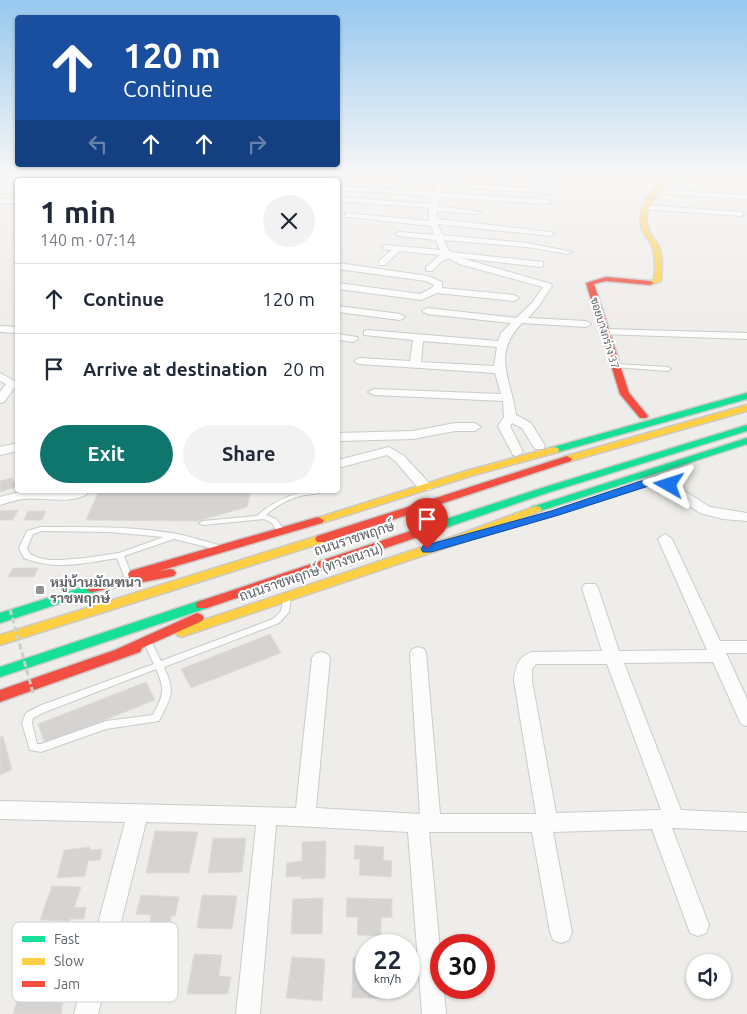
<!DOCTYPE html>
<html lang="en">
<head>
<meta charset="utf-8">
<style>
  body { margin:0; font-family:Ubuntu,Sarabun,sans-serif; background:#f2f2f3; color:#1f2937; height:100vh; display:flex; flex-direction:column; font-size:19px; white-space:nowrap }
  * { box-sizing:border-box; margin:0 }
  p { font-size:16px; color:#747a83 }
  .icon { flex:none; width:28px; height:28px; fill:none; stroke:currentColor; stroke-width:2; stroke-linecap:round; stroke-linejoin:round }
  .map { position:relative; flex:1; overflow:hidden }
  .side { position:absolute; left:15px; top:178px; width:325px; height:315px; display:flex; flex-direction:column; background:#fff; border-radius:5px; box-shadow:0 1px 4px #0004 }
  .side>* { flex:none }
  .banner { position:absolute; left:15px; top:15px; width:325px; height:152px; border-radius:5px; box-shadow:0 1px 4px #0004; background:#1a4fa0; color:#fff; overflow:hidden }
  .buttons { position:absolute; left:686px; top:954px; display:grid; gap:10px }
  .buttons a { display:grid; place-items:center; width:45px; height:45px; border-radius:50%; background:#fff; box-shadow:0 1px 4px #0004; font-size:25px }
  .speed { position:absolute; left:355px; top:934px; display:flex; gap:10px; font-size:25px; font-weight:700; text-align:center }
  .speed>* { display:grid; place-content:center; width:65px; height:65px; border-radius:50%; background:#fff; box-shadow:0 1px 4px #0004; line-height:1 }
  .speed small { font-size:12px; font-weight:400 }
  .speed .limit { border:8px solid #d22; background:#fff; color:#111 }
  .pin { position:absolute; display:grid; place-items:center; width:42px; height:42px; color:#fff; margin:-51px -21px; border-radius:50% 50% 50% 0; rotate:-45deg; box-shadow:0 0 5px #0007 }
  .pin .icon { rotate:45deg }
  .me { position:absolute; width:55px; margin:-28px; rotate:276deg; stroke-linejoin:round; filter:drop-shadow(0 0 4px #0008) }
  .turn { display:flex; align-items:center; gap:18px; height:105px; padding:0 25px; font-size:22px }
  .turn .icon { width:65px; height:65px; stroke-width:2.5 }
  .turn b { display:block; font-size:35px; line-height:42px }
  .lanes { display:flex; align-items:center; height:48px; padding:0 25px; background:#0003; justify-content:center; gap:25px; direction:ltr }
  .lanes .off { opacity:.35 }
  .round { display:grid; place-items:center; flex:none; width:52px; height:52px; border-radius:26px; background:#f2f2f3 }
  .head { display:flex; align-items:center; justify-content:space-between; height:85px; padding:0 25px }
  h1 { font-size:30px; font-weight:700; line-height:38px }
  .button { display:flex; gap:10px; margin-top:auto; padding:10px 25px }
  .button a { flex:1; height:58px; border-radius:30px; background:#0f766e; color:#fff; font-size:20px; font-weight:700; line-height:58px; text-align:center }
  .button a+a { background:#f2f2f3; color:#1f2937 }
  ul { padding:0; list-style:none }
  li { display:flex; align-items:center; gap:15px; height:70px; padding:0 25px; border-top:1px solid #e0e1e3 }
  li div { flex:1 }
  li b { display:block; font-size:19px }
  li em { font-style:normal }
  .map>svg:first-child { display:block }
  .building { fill:#d6d4d3; stroke:#dedcd9 }
  .lines { fill:none; stroke-linecap:round; stroke-linejoin:round }
  .lane-casing { stroke:#cbcbca; stroke-width:2 }
  .street-casing { stroke:#cbcbca; stroke-width:2 }
  .fast-casing { stroke:#c9cac9; stroke-width:3 }
  .slow-casing { stroke:#c9cac9; stroke-width:3 }
  .jam-casing { stroke:#c9cac9; stroke-width:3 }
  .lane { fill:#fdfcfc; fill-rule:evenodd }
  .street { fill:#fdfcfc; fill-rule:evenodd }
  .fast { fill:#16e098; fill-rule:evenodd }
  .slow { fill:#ffcf43; fill-rule:evenodd }
  .jam { fill:#f24e42; fill-rule:evenodd }
  .path-bridge { stroke:#cbd0cd; stroke-width:3; stroke-dasharray:6 3; stroke-linecap:butt }
  .route { fill:#1a73e8; stroke:#114b97 }
  .poi-dot { fill:#919496; stroke:#fff; stroke-width:2 }
  .labels { text-anchor:middle; stroke-width:4; stroke-linejoin:round; paint-order:stroke }
  .far-street-label { font-size:11px; fill:#5f6468; stroke:#fff }
  .street-label { font-size:14px; fill:#5f6468; stroke:#fff }
  .poi-label { font-size:14px; font-weight:bold; fill:#5f6468; stroke:#fff; text-anchor:start }
  .key { fill:#fff; stroke:#cfd0d2; stroke-width:1 }
  .key-label { font-size:14px; fill:#5f6468 }
</style>
</head>
<body>
<div class="map">
<svg width="747" height="1014" viewBox="0 0 747 1014">
  <rect width="100%" height="100%" fill="#efedea"/>
  <g class="building">
    <polygon points="12,478 17,487 0,492 0,481"/>
    <polygon points="99,490 251,490 247,507 198,521 86,520"/>
    <polygon points="18,510 13,520 0,520 0,511"/>
    <polygon points="28,511 46,511 42,520 24,520"/>
    <polygon points="13,568 38,568 34,577 8,577"/>
    <polygon points="270,634 281,653 191,688 181,669"/>
    <polygon points="146,682 155,700 45,744 38,724"/>
    <polygon points="3,736 12,770 0,775 0,737"/>
    <polygon points="155,831 198,832 189,873 146,873"/>
    <polygon points="213,838 246,838 242,872 208,873"/>
    <polygon points="326,841 325,878 301,879 301,876 286,877 287,863 302,861 302,842"/>
    <polygon points="355,845 384,847 383,860 392,861 391,877 359,875 360,859 354,859"/>
    <polygon points="90,847 90,850 102,849 100,860 88,861 85,876 57,878 64,850"/>
    <polygon points="52,886 81,887 74,908 86,907 84,919 70,919 70,921 40,920"/>
    <polygon points="141,895 179,897 175,916 171,916 170,933 149,934 151,915 136,914"/>
    <polygon points="202,895 237,896 232,929 197,928"/>
    <polygon points="323,898 322,934 291,934 293,899"/>
    <polygon points="347,898 392,899 392,917 381,918 381,936 357,935 358,917 346,917"/>
    <polygon points="194,954 222,955 219,976 231,977 228,994 187,994"/>
    <polygon points="292,957 325,959 322,1001 286,998"/>
    <polygon points="366,957 366,988 386,988 387,998 352,998 353,958"/>
    <polygon points="23,981 58,981 52,1003 63,1002 61,1014 13,1014"/>
  </g>
  <g class="lines">
    <defs>
      <g id="lane">
        <polygon points="616,364 668,367 671,369 668,371 614,367 614,365"/>
        <path d="M312,490H324V491C319,494 312,494 305,495C290,498 277,505 266,515L276,519L286,532L285,534H279L272,523L264,519L203,525L199,523L203,521L257,516C273,501 291,494 312,490Z"/>
        <path d="M41,527C86,527 133,526 177,534C192,537 207,542 222,546L223,548L219,550L174,539L124,556L132,576L131,578H125L124,576L117,558C85,563 56,571 24,558L19,548L26,533L27,531ZM42,531L109,532L164,537L119,553L85,558L60,560H49L39,558L30,554L27,548L33,534Z"/>
        <path d="M287,595L290,596L291,598L289,612L279,623L164,667C176,693 171,696 159,721L106,729L41,752L30,750L22,723L26,713L39,706L154,664L144,643L145,641L148,640L151,641L161,661L273,619L281,611L284,596ZM156,669C166,691 163,695 153,715L106,721L41,744H37L32,723L33,718L45,712Z"/>
      </g>
      <g id="street">
        <path d="M440,176H446L444,182L557,190L560,192L557,194L443,186L441,193L548,200L552,202L548,204L440,197L437,206L481,212L477,214L437,211V219L551,232L555,234L551,236L438,224L442,235L527,243L572,252L568,254L527,247L444,240L448,250L451,252L543,262V266L540,267L461,258L551,284L552,286L538,307L528,318L586,321L591,324L586,327L522,323C491,355 511,378 516,415L531,423L545,446L543,449H535L522,428L512,423L510,426L523,452L517,456L513,455L498,426L504,417L503,401L374,395L368,392L374,389L501,394L495,373L359,364L354,361L359,358L410,361L413,340L364,335V331L368,330L498,341L501,333L511,323L427,314L422,311L427,308L516,318L532,303L543,287L459,264L449,258L442,261L432,271H426V267L440,255L400,251L385,265H379V261L392,250L383,249L382,247L386,245L440,250L436,240L399,236L395,234L399,232L434,235L431,226L348,217H345V213L429,221V208L338,201V197L430,204L433,196L339,190L338,186L434,192L436,185L375,179L378,177L438,181ZM423,341L497,347L494,366L421,362Z"/>
        <polygon points="521,176 561,180 564,182 561,184 523,180 513,183 497,181"/>
        <polygon points="719,176 715,179 712,177 712,176"/>
        <rect x="0" y="182" width="18" height="4"/>
        <polygon points="653,190 747,195 747,199 651,193"/>
        <rect x="0" y="199" width="18" height="4"/>
        <polygon points="645,205 741,212 745,214 741,216 642,209 641,207"/>
        <polygon points="338,263 428,276 442,282 442,288 514,295 519,298 514,301 437,293 421,300 338,289 338,283 420,294 432,288 434,285 426,281 338,269"/>
        <polygon points="338,306 400,314 405,317 400,320 338,312"/>
        <polygon points="0,326 18,327 18,333 0,332"/>
        <polygon points="605,329 747,333 747,339 601,334 600,332"/>
        <polygon points="338,334 357,337 358,339 353,342 338,340"/>
        <polygon points="0,373 18,383 4,402 0,403 0,392 6,384 0,381"/>
        <polygon points="455,423 475,423 481,427 475,431 455,431 413,439 338,441 338,433 413,431"/>
        <polygon points="18,443 18,451 0,455 0,447"/>
        <polygon points="389,447 404,456 430,484 432,487 430,490 420,490 396,462 387,455 338,468 338,460"/>
        <polygon points="659,475 710,507 747,513 747,521 723,519 700,513 654,482 652,479"/>
        <path d="M91,490C77,507 42,496 23,499C15,500 7,503 0,505V497L23,491Z"/>
        <path d="M665,534L672,539L720,641H747V653H726L747,699V726L741,724L713,662L624,663L681,810L747,813V831L672,828L709,925L706,933L698,936L690,933L652,829L553,832L572,932L569,940L561,943L553,940L550,932L532,832H429L441,960V988H444L446,1014H422L408,832L276,825L260,1014H236L256,825L146,822L98,1014H74L125,822L0,819V801L296,808L312,658L315,654L321,652L327,654L330,658L316,808L420,814L410,653L412,649L418,647L424,649L426,653L440,814H536L514,681C515,668 518,656 532,652L602,651L582,588L585,584H595L598,588L619,651L707,650L658,539ZM536,664H607L661,810L556,813L532,681V669Z"/>
      </g>
      <g id="fast">
        <polygon points="747,393 747,399 558,452 550,452 549,450 550,448"/>
        <polygon points="747,425 747,431 550,492 430,533 426,534 420,530 422,527 542,488"/>
        <polygon points="747,438 747,444 540,511 532,511 530,509 532,507"/>
        <polygon points="106,580 110,581 112,584 110,587 0,623 0,613"/>
        <polygon points="202,600 207,602 208,605 207,608 0,677 0,667"/>
      </g>
      <g id="slow">
        <path d="M668,176H674C659,192 638,209 650,233C653,239 659,243 660,250C663,260 662,271 661,281L650,285L646,283L654,280C655,270 656,259 653,249C652,242 646,238 643,232C633,209 653,191 668,176Z"/>
        <polygon points="747,405 747,411 571,461 567,462 562,459 563,457"/>
        <polygon points="554,447 558,448 559,450 558,452 474,475 322,523 314,523 312,521 314,519 466,471"/>
        <polygon points="536,506 540,507 542,509 540,511 466,541 187,635 182,637 177,635 175,632 177,629 458,535"/>
        <polygon points="321,535 327,539 325,542 0,645 0,635"/>
      </g>
      <g id="jam">
        <polygon points="606,277 650,281 654,283 650,285 606,281 594,284 629,393 648,416 646,418 640,418 620,394 586,283"/>
        <polygon points="567,456 572,459 571,461 325,542 317,542 315,539 317,536"/>
        <polygon points="318,517 322,519 324,521 322,523 159,571 170,569 174,570 176,573 174,576 92,592 88,591 86,588 88,585 92,584 129,577 128,574 130,571"/>
        <polygon points="426,526 430,527 432,530 430,533 207,608 197,608 196,605 197,602"/>
        <polygon points="197,613 202,615 204,618 202,621 142,648 140,652 0,702 0,690 115,650"/>
      </g>
    </defs>
    <use href="#lane" class="lane-casing"/>
    <use href="#street" class="street-casing"/>
    <use href="#fast" class="fast-casing"/>
    <use href="#slow" class="slow-casing"/>
    <use href="#jam" class="jam-casing"/>
    <use href="#lane" class="lane"/>
    <use href="#street" class="street"/>
    <use href="#fast" class="fast"/>
    <use href="#slow" class="slow"/>
    <use href="#jam" class="jam"/>
    <polyline class="path-bridge" points="10,609 33,693"/>
  </g>
  <linearGradient id="sky" x2="0" y2="1"><stop stop-color="#97c8ef"/><stop offset="0.55" stop-color="#f8f7f6"/><stop offset="1" stop-color="#f8f7f6" stop-opacity="0"/></linearGradient>
  <rect width="747" height="318" fill="url(#sky)"/>
  <polygon class="route" points="659,475 673,483 673,487 665,487 658,483 559,515 431,552 423,552 421,549 423,546 551,511"/>
  <rect class="poi-dot" x="35" y="585" width="10" height="10" rx="2.5"/>
  <g class="labels">
    <g class="far-street-label">
      <text transform="translate(605 333) rotate(73)" y="4">ซอยบางกร่าง 37</text>
    </g>
    <g class="street-label">
      <text transform="translate(354 538) rotate(-18)" y="5">ถนนราชพฤกษ์</text>
      <text transform="translate(311 572) rotate(-19)" y="5">ถนนราชพฤกษ์ (ทางขนาน)</text>
    </g>
    <g class="poi-label">
      <text x="50" y="587">หมู่บ้านมัณฑนา<tspan x="50" dy="16">ราชพฤกษ์</tspan></text>
    </g>
  </g>
  <rect x="12" y="922" width="166" height="80" rx="8" class="key"/>
  <rect x="22" y="936" width="23" height="6" fill="#16e098"/>
  <rect x="22" y="958" width="23" height="7" fill="#ffcf43"/>
  <rect x="22" y="981" width="23" height="6" fill="#f24e42"/>
  <g class="key-label">
    <text x="54" y="944">Fast</text>
    <text x="54" y="966">Slow</text>
    <text x="54" y="989">Jam</text>
  </g>
</svg>
<div class="buttons">
<a><svg class="icon" aria-label="sound" viewBox="0 0 24 24"><path d="M4 9h4l5-4v14l-5-4H4zM17 9q2 3 0 6"/></svg></a>
</div>
<div class="speed"><div>22<small>km/h</small></div><div class="limit">30</div></div>
<div class="pin" style="left:427px;top:549px;background:#d93025"><svg class="icon" aria-label="arrive" viewBox="0 0 24 24"><path d="M6 21V4h12l-3 4 3 4H6"/></svg></div>
<svg class="me" style="left:669px;top:485px" viewBox="-20 -20 40 40"><path d="M0-17L14 15 0 8-14 15z" fill="#1a73e8" stroke="#fff" stroke-width="4"/></svg>
<div class="banner">
<div class="turn"><svg class="icon" aria-label="ahead" viewBox="0 0 24 24"><path d="M12 20V5M6 11l6-6 6 6"/></svg><div><b>120 m</b>Continue</div></div>
<div class="lanes"><svg class="icon off" aria-label="left" viewBox="0 0 24 24"><path d="M17 20v-9H6M10 6l-5 5 5 5"/></svg><svg class="icon" aria-label="ahead" viewBox="0 0 24 24"><path d="M12 20V5M6 11l6-6 6 6"/></svg><svg class="icon" aria-label="ahead" viewBox="0 0 24 24"><path d="M12 20V5M6 11l6-6 6 6"/></svg><svg class="icon off" aria-label="right" viewBox="0 0 24 24"><path d="M7 20v-9h11M14 6l5 5-5 5"/></svg></div>
</div>
<section class="side">
<div class="head"><div><h1>1 min</h1><p>140 m · 07:14</p></div><a class="round"><svg class="icon" aria-label="close" viewBox="0 0 24 24"><path d="M6 6l12 12M18 6L6 18"/></svg></a></div>
<ul>
<li><svg class="icon" aria-label="ahead" viewBox="0 0 24 24"><path d="M12 20V5M6 11l6-6 6 6"/></svg><div><b>Continue</b></div><em>120 m</em></li>
<li><svg class="icon" aria-label="arrive" viewBox="0 0 24 24"><path d="M6 21V4h12l-3 4 3 4H6"/></svg><div><b>Arrive at destination</b></div><em>20 m</em></li>
</ul>
<div class="button"><a>Exit</a><a>Share</a></div>
</section>
</div>
</body>
</html>
